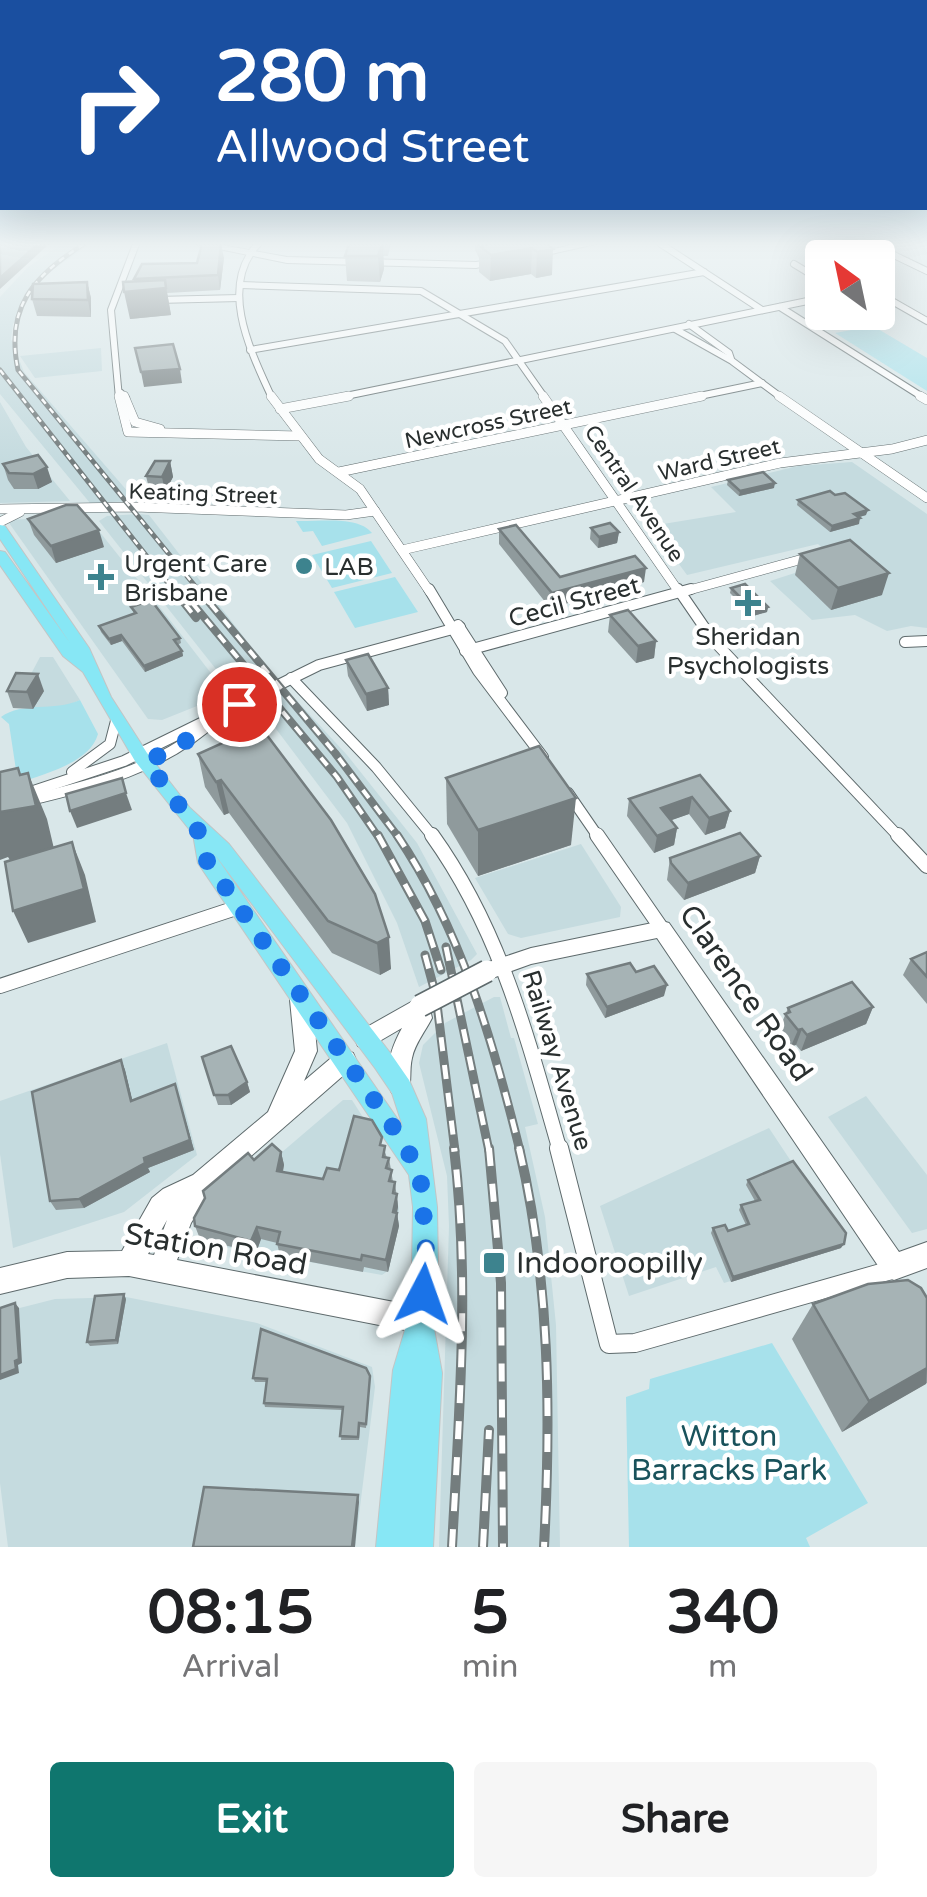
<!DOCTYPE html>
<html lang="en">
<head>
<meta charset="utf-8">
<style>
  body { margin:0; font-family:"Varela Round",sans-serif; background:#f6f6f6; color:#202124; height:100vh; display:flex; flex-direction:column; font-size:38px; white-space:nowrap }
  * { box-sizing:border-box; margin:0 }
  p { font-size:32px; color:#757577 }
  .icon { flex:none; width:55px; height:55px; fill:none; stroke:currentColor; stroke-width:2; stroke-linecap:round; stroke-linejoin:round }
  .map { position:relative; height:1547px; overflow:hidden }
  .drawer { display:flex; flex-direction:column; background:#fff; flex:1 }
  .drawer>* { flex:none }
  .top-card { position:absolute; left:0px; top:0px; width:928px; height:210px; box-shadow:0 10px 40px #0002; background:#1a4fa0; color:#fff; overflow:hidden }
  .needle { width:65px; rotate:327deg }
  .fabs { position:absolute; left:805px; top:240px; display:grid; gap:20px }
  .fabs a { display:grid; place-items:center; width:90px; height:90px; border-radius:10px; background:#fff; box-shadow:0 10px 40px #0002; font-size:50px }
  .pin { position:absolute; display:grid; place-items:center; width:85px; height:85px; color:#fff; margin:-42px; border:5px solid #fff; border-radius:50%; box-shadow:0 2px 10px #0007 }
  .me { position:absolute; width:110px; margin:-55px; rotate:4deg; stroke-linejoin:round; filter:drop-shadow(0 0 8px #0008) }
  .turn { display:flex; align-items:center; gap:35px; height:210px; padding:0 50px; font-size:45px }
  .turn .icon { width:130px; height:130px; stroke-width:2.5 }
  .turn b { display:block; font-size:70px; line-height:85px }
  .eta { display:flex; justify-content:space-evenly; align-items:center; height:170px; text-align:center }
  .eta b { font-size:60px; font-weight:700; line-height:70px }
  .button { display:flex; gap:20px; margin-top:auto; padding:20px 50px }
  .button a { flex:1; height:115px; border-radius:10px; background:#0f766e; color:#fff; font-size:40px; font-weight:700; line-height:115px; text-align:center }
  .button a+a { background:#f6f6f6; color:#202124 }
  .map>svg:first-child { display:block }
  .built { fill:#c5dbdf }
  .green { fill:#a7e1eb }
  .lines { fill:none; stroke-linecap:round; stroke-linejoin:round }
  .street-far4-casing { stroke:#5e6a6c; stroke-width:8 }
  .street-far3-casing { stroke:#5e6a6c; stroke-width:10 }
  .street-far2-casing { stroke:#5e6a6c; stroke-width:12 }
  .street-far1-casing { stroke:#5e6a6c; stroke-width:16 }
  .street-casing { stroke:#5e6a6c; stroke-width:20 }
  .secondary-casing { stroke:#5e6a6c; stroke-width:2 }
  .primary-casing { stroke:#c3c5c5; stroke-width:2 }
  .street-far4 { stroke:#fff; stroke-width:6 }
  .street-far3 { stroke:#fff; stroke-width:9 }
  .street-far2 { stroke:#fff; stroke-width:10 }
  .street-far1 { stroke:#fff; stroke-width:14 }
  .street { stroke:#fff; stroke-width:18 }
  .secondary { fill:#fff; fill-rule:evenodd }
  .primary { fill:#87e7f5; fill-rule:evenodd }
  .rail-far3-casing { stroke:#747d7e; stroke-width:5 }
  .rail-far2-casing { stroke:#747d7e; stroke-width:8 }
  .rail-far1-casing { stroke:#747d7e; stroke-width:9 }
  .rail-casing { stroke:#747d7e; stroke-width:10 }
  .rail-far3 { stroke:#fff; stroke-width:2.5; stroke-dasharray:6; stroke-linecap:butt }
  .rail-far2 { stroke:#fff; stroke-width:4; stroke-dasharray:10; stroke-linecap:butt }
  .rail-far1 { stroke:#fff; stroke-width:5; stroke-dasharray:14; stroke-linecap:butt }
  .rail { stroke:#fff; stroke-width:6; stroke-dasharray:18; stroke-linecap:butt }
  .secondary-bridge-casing { stroke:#5e6a6c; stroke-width:24; stroke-linecap:butt }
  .secondary-bridge { stroke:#fff; stroke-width:21 }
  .wall { fill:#8f9a9c }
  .shaded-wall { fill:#747d7f }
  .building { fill:#a6b3b5; stroke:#747d7f; stroke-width:2.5 }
  .route { stroke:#1a73e8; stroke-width:18; stroke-dasharray:0 32.4 }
  .poi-dot { fill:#3d838e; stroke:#fff; stroke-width:4 }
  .labels { text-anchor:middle; stroke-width:9; stroke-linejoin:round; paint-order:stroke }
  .far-street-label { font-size:22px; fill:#292f2f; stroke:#fff }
  .poi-label { font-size:25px; fill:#292f2f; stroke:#fff; text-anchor:start }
  .street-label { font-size:25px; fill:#292f2f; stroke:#fff }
  .near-street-label { font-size:30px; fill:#292f2f; stroke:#fff }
  .near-poi-label { font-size:30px; fill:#292f2f; stroke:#fff; text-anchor:start }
  .near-park-label { font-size:30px; fill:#19525b; stroke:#fff }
</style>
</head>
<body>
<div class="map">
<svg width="927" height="1547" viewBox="0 0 927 1547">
  <rect width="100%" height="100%" fill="#d9e7e9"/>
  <g class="built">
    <polygon points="61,244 90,244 37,281 13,324 11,339 24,372 136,501 90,503 0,394 0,297 27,268"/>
    <polygon points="101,348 102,371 35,378 20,356"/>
    <polygon points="0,402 26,447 70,501 0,503"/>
    <polygon points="852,462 927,514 927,628 911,626 887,631 855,615 812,620 770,581 835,560 818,544 687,575 651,526 736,512 711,487 798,466"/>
    <polygon points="138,514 149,515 274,676 247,689 230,687 99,521 107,516"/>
    <polygon points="87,516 173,624 227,694 162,720 148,719 7,520"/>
    <polygon points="40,657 53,657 80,700 60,709 13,708"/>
    <polygon points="287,690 347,755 417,843 477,954 471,960 419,987 397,923 347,823 258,705"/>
    <polygon points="581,844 621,907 620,917 521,938 508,934 475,878"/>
    <polygon points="494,997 500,997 511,1038 514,1038 538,1124 525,1127 545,1217 556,1325 560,1547 439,1547 449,1226 447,1176 419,1063 423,1045 445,1023"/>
    <polygon points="167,1043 197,1155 124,1212 13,1248 0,1154 0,1101"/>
    <polygon points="866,1096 927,1175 927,1229 912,1233 828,1117"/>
    <polygon points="343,1100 352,1100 385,1152 399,1209 389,1270 382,1275 209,1244 200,1239 207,1216"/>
    <polygon points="769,1128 828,1217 841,1248 724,1283 716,1267 629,1296 600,1206"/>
    <polygon points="126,1297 257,1323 372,1367 375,1387 355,1547 8,1547 0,1483 0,1313 55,1299"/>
  </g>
  <g class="green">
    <polygon points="873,326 927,358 927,391 835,333"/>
    <path d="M296,521C318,522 358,515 372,533L322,546L313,531L303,532Z"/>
    <polygon points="371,541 392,573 332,588 312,555"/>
    <polygon points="395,577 418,612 355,628 334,592"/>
    <path d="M80,700L98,734C90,763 44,774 18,783L9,724L1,717C23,701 53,712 80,700Z"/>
    <polygon points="772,1343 868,1503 806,1538 810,1547 629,1547 626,1397 649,1389 650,1379"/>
  </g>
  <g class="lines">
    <defs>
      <g id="street-far4">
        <path d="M258,244C218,287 251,352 272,398"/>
        <polyline points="661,244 762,310"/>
        <polyline points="871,244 927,271"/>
        <polyline points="794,264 822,281"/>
        <polyline points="241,285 421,291 505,341 545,398"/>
        <polyline points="878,293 927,321"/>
        <polyline points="157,300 239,298"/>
        <polyline points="780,307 924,398"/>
        <polyline points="689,324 729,353 731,359"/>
        <polyline points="675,329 732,361 782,398"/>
        <polyline points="250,350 704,272"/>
        <polyline points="121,393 126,398"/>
        <polyline points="119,398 111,310 136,244"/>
        <polyline points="336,398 822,298"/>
        <polyline points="690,398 762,383"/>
      </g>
      <g id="street-far3">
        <polyline points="119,396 128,432 301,436"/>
        <polyline points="124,396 135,422 160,429"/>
        <polyline points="271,396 319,459 360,489 430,592"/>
        <polyline points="543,396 679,592"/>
        <polyline points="779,396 927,498"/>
        <polyline points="920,396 927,400"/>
        <polyline points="280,409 349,396"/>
        <polyline points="339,472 702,396"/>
        <polyline points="0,509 135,507 346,515 375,511"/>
        <polyline points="0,522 20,512"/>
        <polyline points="402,550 780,463 892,449 927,440"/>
        <polyline points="682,592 810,557"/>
      </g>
      <g id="street-far2">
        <polyline points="429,589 478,671 543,757"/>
        <polyline points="678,589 713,640 900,838"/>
        <polyline points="458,625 502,693"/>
        <polyline points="905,642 927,641"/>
        <polyline points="465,651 691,589"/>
        <polyline points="291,678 376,767 434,838"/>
        <polyline points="72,772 110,744 117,717"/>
        <polyline points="568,793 599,838"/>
        <path d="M26,801C94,785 166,767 217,717"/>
        <polyline points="0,802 124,761 319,665 460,627"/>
      </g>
      <g id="street-far1">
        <path d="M432,835C501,931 528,1040 560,1151"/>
        <polyline points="597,835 662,929"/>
        <polyline points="898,835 927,866"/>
        <polyline points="0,986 239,907"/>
      </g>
      <polyline id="street" points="559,1148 609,1344 635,1343 895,1269"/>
      <g id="secondary">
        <polygon points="195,244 216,244 287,257 476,262 503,258 508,261 476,268 287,263"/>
        <polygon points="575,244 596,244 533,258 528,255"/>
        <polygon points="662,921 669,923 899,1252 927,1242 927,1268 894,1280 885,1276 657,938 531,964 487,980 480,977 477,971 480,965 531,948"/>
        <path d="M301,991L308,994L312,1000L317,1051L304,1081L337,1053L345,1050L353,1053L356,1060L353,1067L211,1191L191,1223L177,1260L420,1307L429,1311L433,1320L429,1329L420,1333L129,1276L67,1278L0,1294V1268L67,1252L122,1251L152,1198L163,1189L193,1175L268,1112L295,1051L290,1000L294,994ZM167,1220L154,1255L148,1254Z"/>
        <path d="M420,997L428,1000L432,1018C425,1032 415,1043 412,1058C409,1070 412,1082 408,1093L400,1096L392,1093C383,1071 391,1048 402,1028L366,1049L358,1046L355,1039L358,1032Z"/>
      </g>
      <path id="primary" d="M0,525L5,526L89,648L111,697L147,753L190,808L229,844L391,1054L409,1080L426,1119L437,1207L438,1270L433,1323L442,1373L433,1547H376L393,1370L407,1323L412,1270L413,1207L409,1175L198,863L193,834L135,761L83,672L63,656L0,565V551L5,552L70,643L0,539ZM213,852L375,1068L392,1093L403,1127Z"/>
    </defs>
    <use href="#street-far4" class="street-far4-casing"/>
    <use href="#street-far3" class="street-far3-casing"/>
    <use href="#street-far2" class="street-far2-casing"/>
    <use href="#street-far1" class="street-far1-casing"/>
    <use href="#street" class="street-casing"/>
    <use href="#secondary" class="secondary-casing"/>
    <use href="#primary" class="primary-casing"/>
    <use href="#street-far4" class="street-far4"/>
    <use href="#street-far3" class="street-far3"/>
    <use href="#street-far2" class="street-far2"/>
    <use href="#street-far1" class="street-far1"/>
    <use href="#street" class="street"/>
    <use href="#secondary" class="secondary"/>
    <use href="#primary" class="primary"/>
    <defs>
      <g id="rail-far3">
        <path d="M84,244C33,276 5,308 18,370L200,592"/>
        <polyline points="0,370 175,592"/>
      </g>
      <g id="rail-far2">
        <polyline points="173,589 196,618"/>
        <polyline points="198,589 335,753 399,838"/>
        <polyline points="193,604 337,777 379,838"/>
      </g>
      <g id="rail-far1">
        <polyline points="378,835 425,921 441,970"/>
        <path d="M397,835C461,930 493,1041 520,1151"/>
        <polyline points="446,947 489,1151"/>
        <polyline points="425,955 436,996 455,1151"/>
      </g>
      <g id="rail">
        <polyline points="489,1148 501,1283 503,1547"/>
        <path d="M519,1148C550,1279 551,1414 544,1547"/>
        <path d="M452,1547C459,1415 470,1280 454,1148"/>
        <polyline points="483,1547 489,1430"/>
      </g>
    </defs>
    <use href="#rail-far3" class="rail-far3-casing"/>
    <use href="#rail-far2" class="rail-far2-casing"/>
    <use href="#rail-far1" class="rail-far1-casing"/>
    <use href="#rail" class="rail-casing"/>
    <use href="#rail-far3" class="rail-far3"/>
    <use href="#rail-far2" class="rail-far2"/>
    <use href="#rail-far1" class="rail-far1"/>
    <use href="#rail" class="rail"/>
    <defs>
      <polyline id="secondary-bridge" points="420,1006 487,971"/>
    </defs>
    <use href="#secondary-bridge" class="secondary-bridge-casing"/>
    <use href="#secondary-bridge" class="secondary-bridge"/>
  </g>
  <g class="wall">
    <polygon points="349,244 391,244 388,256 383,256 384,269 380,282 347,281 345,256"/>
    <polygon points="475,244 547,244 552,275 536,278 531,274 490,281 479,272 479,258 475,250"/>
    <polygon points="224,258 220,290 167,293 171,315 130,319 134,279 197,263"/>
    <polygon points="87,282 91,298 91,317 37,316 32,299"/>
    <polygon points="38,455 52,482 38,489 14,489 8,480 3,464"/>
    <polygon points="170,461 173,477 165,492 150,492 146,476"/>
    <polygon points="728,480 774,488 739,496 727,485"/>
    <polygon points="798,500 866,515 859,517 859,524 830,532 797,505"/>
    <polygon points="28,519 104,547 56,563 34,535"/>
    <polygon points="591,528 619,532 617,543 598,548 590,539"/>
    <polygon points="499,529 560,577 644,582 550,608 499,544"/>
    <polygon points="800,554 882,595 831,610 795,575"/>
    <polygon points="731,588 768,607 767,612 753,616 730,593"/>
    <polygon points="131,607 180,638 181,643 177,645 182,651 183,656 145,672 122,641 111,645 101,632 99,626 134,614"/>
    <polygon points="610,615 656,641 654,658 636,663 608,632"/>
    <polygon points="346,660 388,688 389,705 367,711 348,676"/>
    <polygon points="7,691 44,691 33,709 13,708"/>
    <polygon points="198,754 375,894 391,969 380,975 332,953 229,813 224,815 205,787"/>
    <polygon points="700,775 730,811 725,828 705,835 689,814 671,820 677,828 674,845 654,853 627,816 629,799"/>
    <polygon points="446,778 571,845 478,876 447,824"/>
    <polygon points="760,856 755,873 684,900 667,880 670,858"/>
    <polygon points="927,952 927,1004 903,975 911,959"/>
    <polygon points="636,972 664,996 605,1018 586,985 587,974"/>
    <polygon points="873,1007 866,1024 801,1051 796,1045 791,1046 779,1030 788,1008"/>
    <polygon points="202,1057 247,1082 250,1092 231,1105 218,1105"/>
    <polygon points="121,1060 125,1070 132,1100 175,1084 194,1150 148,1168 150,1172 84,1208 56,1210 50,1201"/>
    <polygon points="383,1146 387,1158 389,1158 393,1182 395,1182 398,1207 397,1213 399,1226 388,1272 364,1267 363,1272 280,1256 277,1243 261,1239 256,1253 200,1239 195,1226 254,1160 281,1152 284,1165 283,1172 323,1179"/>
    <polygon points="748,1180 841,1248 731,1282 711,1233 713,1228 728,1231 746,1225 739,1210 741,1205 755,1201 746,1185"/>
    <polygon points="927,1298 927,1383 842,1432 792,1339 813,1304"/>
    <polygon points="126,1299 118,1344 90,1346 87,1342"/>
    <polygon points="370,1376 366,1428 360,1427 359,1440 341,1440 343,1410 265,1407 264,1403 267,1382 255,1382 253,1378"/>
  </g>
  <g class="shaded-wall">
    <polygon points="38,244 49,244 0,289 0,278"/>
    <polygon points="221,244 224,258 220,290 218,275"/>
    <polygon points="383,244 384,269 380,282 378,256"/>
    <polygon points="532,248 531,274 490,281 491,255"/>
    <polygon points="553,249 552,275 536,278 537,252"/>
    <polygon points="165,280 171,315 130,319 124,292"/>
    <polygon points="87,282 91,298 91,317 88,300"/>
    <polygon points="180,369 182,383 144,387 141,372"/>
    <polygon points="170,461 173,477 165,492 162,477"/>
    <polygon points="47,467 52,482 38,489 33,474"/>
    <polygon points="775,483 774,488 739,496 740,491"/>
    <polygon points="868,510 866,515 853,519 854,514"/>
    <polygon points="860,518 859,524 830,532 832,526"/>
    <polygon points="99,530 104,547 56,563 51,546"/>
    <polygon points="619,532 617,543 598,548 599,537"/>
    <polygon points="646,568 644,582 550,608 552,593"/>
    <polygon points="889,573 882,595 831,610 838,588"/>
    <polygon points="768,607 767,612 753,616 754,611"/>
    <polygon points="121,635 122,641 111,645 109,639"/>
    <polygon points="656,641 654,658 636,663 638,646"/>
    <polygon points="182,651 183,656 145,672 144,666"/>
    <polygon points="38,674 44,691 33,709 27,692"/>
    <polygon points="388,688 389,705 367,711 366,694"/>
    <polygon points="18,768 34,807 28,773 47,819 55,853 10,860 8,857 0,860 0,812 20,775"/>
    <polygon points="221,780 229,813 224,815 216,782"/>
    <polygon points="126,793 132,810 77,828 70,811"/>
    <polygon points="692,797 689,814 658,825 661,808"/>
    <polygon points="576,798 571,845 478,876 478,830"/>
    <polygon points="730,811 725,828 705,835 709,818"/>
    <polygon points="677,828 674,845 654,853 657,836"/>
    <polygon points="72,842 85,875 96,922 28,943 13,911"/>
    <polygon points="760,856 755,873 684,900 688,883"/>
    <polygon points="389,937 391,969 380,975 377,943"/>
    <polygon points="667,985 664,996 605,1018 607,1007"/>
    <polygon points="873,1007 866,1024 801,1051 807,1035"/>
    <polygon points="802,1029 796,1045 791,1046 798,1030"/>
    <polygon points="121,1060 125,1070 135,1111 131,1101"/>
    <polygon points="247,1082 250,1092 231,1105 228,1095"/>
    <polygon points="175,1084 194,1150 148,1168 150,1172 84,1208 79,1199 144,1158"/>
    <polygon points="281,1152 284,1165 280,1183 277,1171"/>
    <polygon points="397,1194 398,1207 394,1225 393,1212"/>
    <polygon points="397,1213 399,1226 388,1272 386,1260"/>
    <polygon points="257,1227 261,1239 256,1253 251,1241"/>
    <polygon points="844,1244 841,1248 731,1282 733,1277"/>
    <polygon points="124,1294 126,1299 118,1344 116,1340"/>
    <polygon points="15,1303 19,1308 22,1363 18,1365 19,1373 0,1380 0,1375 15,1361"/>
    <polygon points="927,1368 926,1384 842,1432 869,1401"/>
    <polygon points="358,1495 359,1502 355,1547 352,1547"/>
  </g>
  <g class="building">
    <polygon points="1,244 38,244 0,278 0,246"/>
    <polygon points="202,244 221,244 218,275 134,279 142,264 197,263"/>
    <polygon points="349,244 382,244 378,256 345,256"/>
    <polygon points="489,244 547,244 553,249 537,252 532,248 491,255 480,246"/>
    <polygon points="165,280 166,288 124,292 123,282"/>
    <polygon points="87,282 88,300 32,299 33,284"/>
    <polygon points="173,344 180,369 141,372 135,348"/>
    <polygon points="38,455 47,467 33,474 9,473 3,464"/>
    <polygon points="155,461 170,461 162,477 146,476"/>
    <polygon points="763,472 775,483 740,491 728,480"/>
    <polygon points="830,491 835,495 845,493 868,510 854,514 860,518 832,526 798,500"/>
    <polygon points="66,505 77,505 99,530 51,546 28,519"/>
    <polygon points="610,523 619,532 599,537 591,528"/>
    <polygon points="516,525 560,577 635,556 646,568 552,593 499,529"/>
    <polygon points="850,540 889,573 838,588 800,554"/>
    <polygon points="745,584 768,607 754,611 731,588"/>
    <polygon points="151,600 180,638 174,640 182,651 144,666 121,635 109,639 99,626 136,613 131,607"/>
    <polygon points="628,610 656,641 638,646 610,615"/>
    <polygon points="368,654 388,688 366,694 346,660"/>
    <polygon points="16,673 38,674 27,692 7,691"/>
    <polygon points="260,726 331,820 375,894 389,937 377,943 328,921 221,780 216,782 198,754"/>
    <polygon points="539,746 576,798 478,830 446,778"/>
    <polygon points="18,768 20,775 28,773 36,806 0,812 0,772"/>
    <polygon points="700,775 730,811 709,818 692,797 661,808 677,828 657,836 629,799"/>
    <polygon points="122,778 126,793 70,811 66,794"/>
    <polygon points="740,833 760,856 688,883 671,863 670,858"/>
    <polygon points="72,842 84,889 13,911 5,862"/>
    <polygon points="927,952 927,977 911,959"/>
    <polygon points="630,963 636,972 654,966 667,985 607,1007 587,974"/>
    <polygon points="852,982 873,1007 807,1035 802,1029 798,1030 785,1014 790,1012 788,1008"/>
    <polygon points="231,1046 247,1082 228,1095 214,1095 202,1057"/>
    <polygon points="121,1060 131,1101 175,1084 190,1140 144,1158 145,1163 79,1199 50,1201 32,1092"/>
    <polygon points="354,1116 372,1120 382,1137 380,1145 385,1146 383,1157 389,1158 386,1168 392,1170 389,1181 395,1182 393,1193 397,1194 393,1212 397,1213 386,1260 362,1255 361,1260 277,1244 280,1232 257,1227 251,1241 195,1226 194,1218 205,1198 203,1191 248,1153 254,1160 272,1144 281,1152 277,1171 323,1179 327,1168 339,1170"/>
    <polygon points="793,1161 846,1233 844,1244 733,1277 713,1228 725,1225 728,1231 749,1224 741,1205 760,1200 748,1180"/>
    <polygon points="908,1280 921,1288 927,1298 927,1368 869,1401 813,1304 868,1284"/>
    <polygon points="124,1294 116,1340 87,1342 95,1296"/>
    <polygon points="15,1303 19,1359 15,1361 16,1369 0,1375 0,1308"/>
    <polygon points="261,1329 366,1368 370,1376 366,1424 359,1423 358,1437 340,1436 343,1407 264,1403 267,1379 253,1378"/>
    <polygon points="204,1487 358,1495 352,1547 193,1547"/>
  </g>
  <linearGradient id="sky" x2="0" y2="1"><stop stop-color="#78b4d7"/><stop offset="0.53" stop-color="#eef4f5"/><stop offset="1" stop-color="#eef4f5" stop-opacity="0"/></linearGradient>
  <rect width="927" height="461" fill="url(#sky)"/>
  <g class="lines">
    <polyline class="route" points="239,704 202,732 147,762 201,835 205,858 395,1130 420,1172 426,1245 423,1294"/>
  </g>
  <g class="poi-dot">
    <circle cx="304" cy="566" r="10"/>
    <path d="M96 562h10v10h10v10h-10v10h-10v-10h-10v-10h10z"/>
    <path d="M743 588h10v10h10v10h-10v10h-10v-10h-10v-10h10z"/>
    <rect x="482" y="1251" width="24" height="24" rx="5"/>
  </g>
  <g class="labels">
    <g class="far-street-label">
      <text transform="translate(488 423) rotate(-12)" y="8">Newcross Street</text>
      <text transform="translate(719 459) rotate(-13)" y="8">Ward Street</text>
      <text transform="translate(203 493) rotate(2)" y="8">Keating Street</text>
      <text transform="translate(635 493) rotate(56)" y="8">Central Avenue</text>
    </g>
    <g class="poi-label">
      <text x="124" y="572">Urgent Care<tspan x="124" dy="29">Brisbane</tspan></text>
      <text x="324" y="575">LAB</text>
      <text x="748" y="645" text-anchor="middle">Sheridan<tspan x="748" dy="29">Psychologists</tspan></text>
    </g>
    <g class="street-label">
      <text transform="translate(574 601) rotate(-15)" y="9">Cecil Street</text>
      <text transform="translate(558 1060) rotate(73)" y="9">Railway Avenue</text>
    </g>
    <g class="near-street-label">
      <text transform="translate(746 993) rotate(55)" y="10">Clarence Road</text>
      <text transform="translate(216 1249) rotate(10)" y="10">Station Road</text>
    </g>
    <g class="near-poi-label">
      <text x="516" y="1273">Indooroopilly</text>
    </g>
    <g class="near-park-label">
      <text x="729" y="1446">Witton<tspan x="729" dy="34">Barracks Park</tspan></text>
    </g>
  </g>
</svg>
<div class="fabs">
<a><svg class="needle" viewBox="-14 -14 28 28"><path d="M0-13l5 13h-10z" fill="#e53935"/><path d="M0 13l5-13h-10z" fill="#757577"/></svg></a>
</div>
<div class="pin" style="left:239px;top:704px;background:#d93025"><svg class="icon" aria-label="arrive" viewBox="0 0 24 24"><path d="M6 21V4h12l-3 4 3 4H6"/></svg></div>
<svg class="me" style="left:423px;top:1294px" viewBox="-20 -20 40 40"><path d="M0-17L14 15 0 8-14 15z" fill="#1a73e8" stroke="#fff" stroke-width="4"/></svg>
<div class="top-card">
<div class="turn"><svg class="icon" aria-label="right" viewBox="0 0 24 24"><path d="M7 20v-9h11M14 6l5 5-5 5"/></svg><div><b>280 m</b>Allwood Street</div></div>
</div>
</div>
<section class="drawer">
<div class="eta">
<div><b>08:15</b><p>Arrival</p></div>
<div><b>5</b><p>min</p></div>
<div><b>340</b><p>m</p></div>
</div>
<div class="button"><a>Exit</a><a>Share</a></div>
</section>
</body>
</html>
